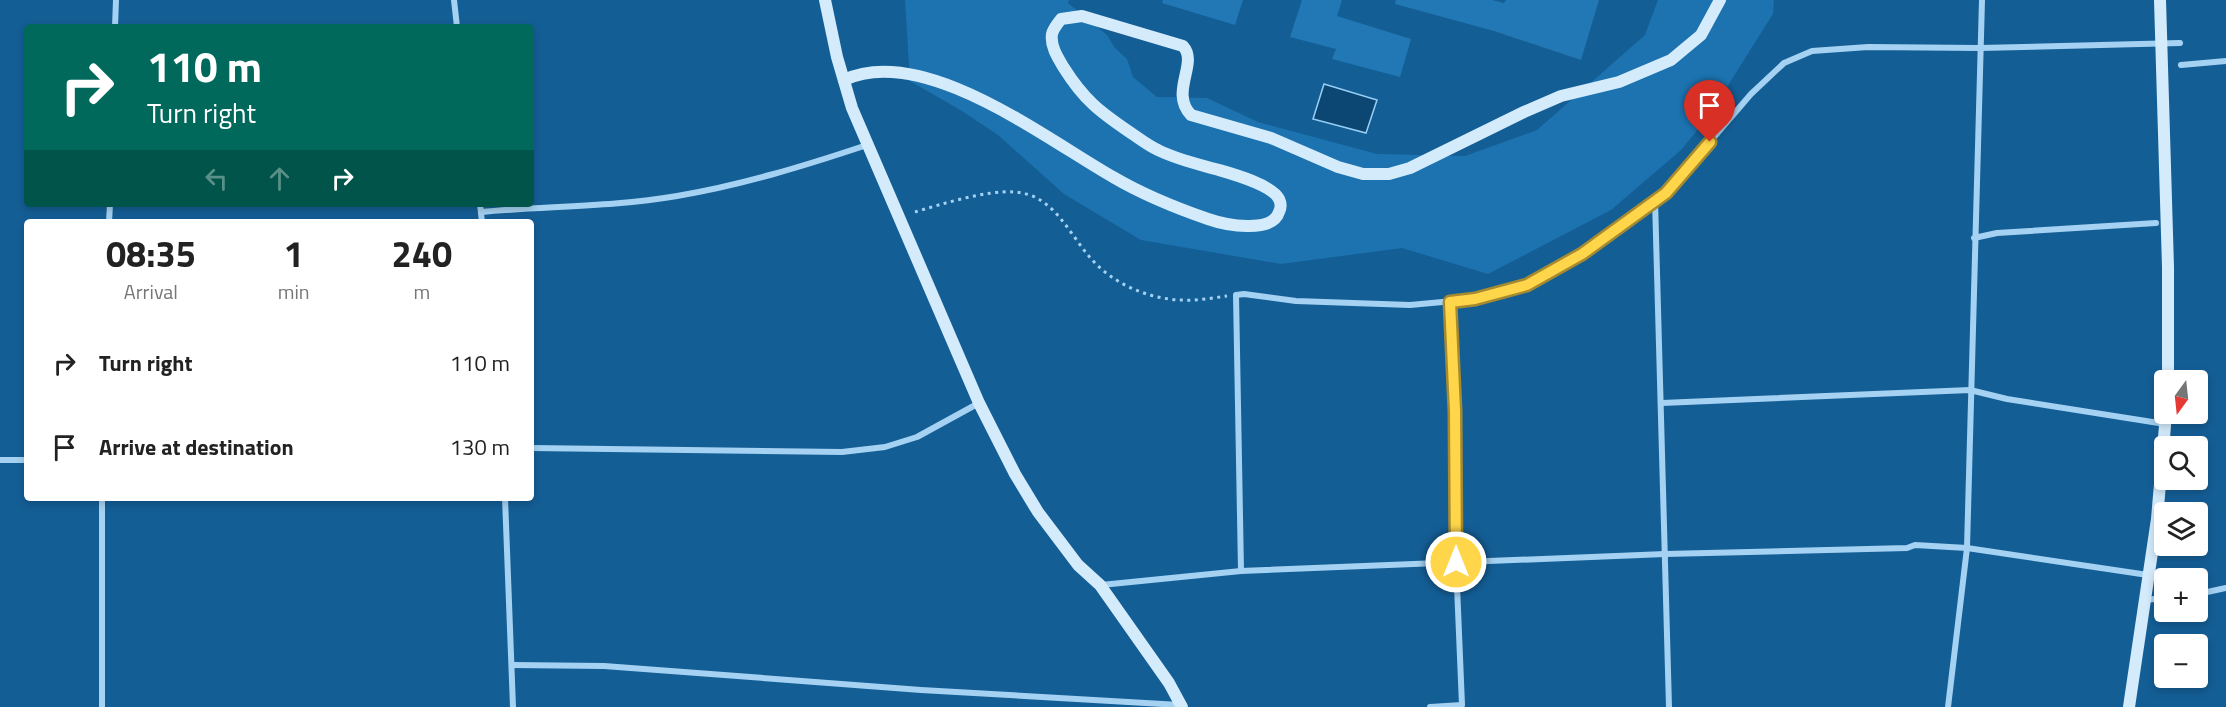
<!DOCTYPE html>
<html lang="en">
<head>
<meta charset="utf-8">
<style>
  body { margin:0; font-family:"Titillium Web",sans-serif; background:#f6f6f6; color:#222; height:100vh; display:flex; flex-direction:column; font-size:22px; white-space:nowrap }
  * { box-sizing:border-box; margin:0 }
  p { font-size:20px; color:#767676 }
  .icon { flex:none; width:33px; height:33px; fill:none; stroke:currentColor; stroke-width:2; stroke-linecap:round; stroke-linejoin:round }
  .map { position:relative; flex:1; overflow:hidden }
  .side { position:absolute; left:24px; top:219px; width:510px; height:282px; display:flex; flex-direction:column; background:#fff; border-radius:6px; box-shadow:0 3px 9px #0003 }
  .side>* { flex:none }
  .guide { position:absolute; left:24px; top:24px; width:510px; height:183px; border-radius:6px; box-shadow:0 3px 9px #0003; background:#00695c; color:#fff; overflow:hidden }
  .needle { width:39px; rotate:195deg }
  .controls { position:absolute; left:2154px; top:370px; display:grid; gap:12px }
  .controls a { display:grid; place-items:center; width:54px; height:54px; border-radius:6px; background:#fff; box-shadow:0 3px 9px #0003; font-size:30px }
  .pin { position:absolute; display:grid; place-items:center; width:51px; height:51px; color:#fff; margin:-62px -26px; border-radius:50% 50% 50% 0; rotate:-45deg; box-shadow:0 0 6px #0007 }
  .pin .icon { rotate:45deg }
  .me { position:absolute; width:66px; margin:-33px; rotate:0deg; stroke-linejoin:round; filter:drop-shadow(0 0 4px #0008) }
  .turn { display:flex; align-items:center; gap:21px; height:126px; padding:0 24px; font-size:27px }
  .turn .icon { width:78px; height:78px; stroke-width:2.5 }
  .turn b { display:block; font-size:42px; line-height:51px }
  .lanes { display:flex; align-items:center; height:57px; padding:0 24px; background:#0003; justify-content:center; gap:30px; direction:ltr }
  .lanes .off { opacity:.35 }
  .eta { display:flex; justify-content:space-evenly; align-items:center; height:102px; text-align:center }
  .eta b { font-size:36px; font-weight:700; line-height:42px }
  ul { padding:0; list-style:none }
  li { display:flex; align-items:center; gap:18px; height:84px; padding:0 24px }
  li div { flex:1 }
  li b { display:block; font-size:22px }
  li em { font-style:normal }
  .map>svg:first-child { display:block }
  .green { fill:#1c73b0 }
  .water { fill:#0c4673; stroke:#97cff5; stroke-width:1.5 }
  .building { fill:#2277b5 }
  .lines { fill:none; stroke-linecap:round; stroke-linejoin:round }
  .path { stroke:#a5d2f2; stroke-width:3; stroke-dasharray:3 4.5; stroke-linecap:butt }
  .street { stroke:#a5d2f2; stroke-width:6 }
  .secondary { stroke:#d4ebfc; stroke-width:12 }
  .route-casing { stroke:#a68a30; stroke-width:15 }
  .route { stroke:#ffd54a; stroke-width:10 }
</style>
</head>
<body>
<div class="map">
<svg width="2226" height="707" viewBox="0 0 2226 707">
  <rect width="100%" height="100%" fill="#145e96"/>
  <polygon class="green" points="905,0 1069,0 1068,3 1107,35 1115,48 1127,59 1133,77 1157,97 1207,98 1258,122 1377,154 1465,156 1537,130 1645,35 1658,0 1774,0 1773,14 1708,117 1681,150 1611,210 1488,274 1402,248 1281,264 1141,240 1064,194 998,135 962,111 910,81"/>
  <polygon class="water" points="1324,84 1377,100 1366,133 1313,119"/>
  <g class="building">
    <polygon points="1163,0 1243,0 1235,25 1162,3"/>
    <polygon points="1302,0 1342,0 1337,16 1411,39 1400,77 1332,59 1336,49 1290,37"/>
    <polygon points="1396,0 1492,0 1504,3 1506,0 1599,0 1581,60 1494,31 1395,4"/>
  </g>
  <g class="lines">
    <path class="path" d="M915,212C942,204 986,190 1014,192C1052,194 1067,230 1088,255C1109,282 1147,299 1181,300C1196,301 1212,298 1227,296"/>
    <g class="street">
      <polyline points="454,0 457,27"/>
      <polyline points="115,27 116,0"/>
      <polyline points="2181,65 2226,61"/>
      <polyline points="1655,200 1669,707"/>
      <polyline points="480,204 482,222"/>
      <path d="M481,212C546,206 612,207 677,196C742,185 804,166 867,145"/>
      <polyline points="109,222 110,204"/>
      <polyline points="1974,238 1997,233 2156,223"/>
      <polyline points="1662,403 1970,390 2007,399 2165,424"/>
      <polyline points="531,448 842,452 885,447 917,437 979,403"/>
      <polyline points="0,460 27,460"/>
      <polyline points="102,498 102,707"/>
      <polyline points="505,498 513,707"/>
      <polyline points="1241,571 1236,295 1244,294 1296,301 1410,305 1475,299 1527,285 1582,254 1666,193 1751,94 1784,63 1812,51 1868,47 1980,48 2180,43"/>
      <polyline points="1101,585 1241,571 1665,554 1907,548 1915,545 1967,548 2148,575"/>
      <polyline points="2198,594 2226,588"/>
      <polyline points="2145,600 2164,598"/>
      <polyline points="512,665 604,666 921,690 1180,705"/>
      <polyline points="1430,707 1462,705 1456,562 1455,411 1450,302"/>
      <polyline points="1948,707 1967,548 1982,0"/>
    </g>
    <g class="secondary">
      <polyline points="825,0 837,57 852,108 979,403 1015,474 1038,512 1078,565 1100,585 1169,683 1182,707"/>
      <polyline points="2160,0 2168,267 2168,381"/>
      <path d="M844,80C923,43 1046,139 1113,177C1142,194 1176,208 1208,219C1225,225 1272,234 1279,212C1281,208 1281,203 1279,199C1272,185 1233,174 1219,170C1198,164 1178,160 1158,150C1149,146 1140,139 1131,133C1100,112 1084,100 1064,68C1058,58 1050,46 1052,34C1053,29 1058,23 1061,19L1082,16L1183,46C1199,63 1169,92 1191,115L1271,138L1338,167L1363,174H1389L1410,168L1524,112L1561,96L1619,82L1671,60L1701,35L1720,0"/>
      <polyline points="2129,707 2157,519 2166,414"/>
    </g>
  </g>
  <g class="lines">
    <defs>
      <polyline id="route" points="1456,562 1455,411 1450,302 1475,299 1527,285 1582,254 1666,193 1710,142"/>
    </defs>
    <use href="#route" class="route-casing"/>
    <use href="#route" class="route"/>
  </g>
</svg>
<div class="controls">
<a><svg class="needle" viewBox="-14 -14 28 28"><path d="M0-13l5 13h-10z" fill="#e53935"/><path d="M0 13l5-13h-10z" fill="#767676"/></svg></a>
<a><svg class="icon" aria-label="search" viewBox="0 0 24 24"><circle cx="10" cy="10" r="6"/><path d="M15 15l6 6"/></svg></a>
<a><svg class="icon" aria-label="layers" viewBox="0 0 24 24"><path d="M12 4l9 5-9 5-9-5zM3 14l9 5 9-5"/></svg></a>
<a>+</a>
<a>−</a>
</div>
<div class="pin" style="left:1710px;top:142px;background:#d93025"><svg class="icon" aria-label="arrive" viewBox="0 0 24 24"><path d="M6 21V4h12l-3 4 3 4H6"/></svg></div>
<svg class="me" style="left:1456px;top:562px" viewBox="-20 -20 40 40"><circle r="17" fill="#ffd54a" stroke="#fff" stroke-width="3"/><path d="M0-11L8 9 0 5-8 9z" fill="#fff"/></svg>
<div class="guide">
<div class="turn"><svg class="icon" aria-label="right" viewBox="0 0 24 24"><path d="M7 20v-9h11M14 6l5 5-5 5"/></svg><div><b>110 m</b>Turn right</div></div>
<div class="lanes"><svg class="icon off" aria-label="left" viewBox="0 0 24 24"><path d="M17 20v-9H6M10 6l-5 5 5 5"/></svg><svg class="icon off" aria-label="ahead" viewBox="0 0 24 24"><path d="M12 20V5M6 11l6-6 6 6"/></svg><svg class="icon" aria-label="right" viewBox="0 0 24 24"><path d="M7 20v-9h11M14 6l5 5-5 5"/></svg></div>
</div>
<section class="side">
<div class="eta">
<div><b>08:35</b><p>Arrival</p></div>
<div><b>1</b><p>min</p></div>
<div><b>240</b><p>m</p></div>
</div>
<ul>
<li><svg class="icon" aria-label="right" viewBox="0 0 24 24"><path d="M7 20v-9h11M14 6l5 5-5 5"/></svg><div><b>Turn right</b></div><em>110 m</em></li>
<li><svg class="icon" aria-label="arrive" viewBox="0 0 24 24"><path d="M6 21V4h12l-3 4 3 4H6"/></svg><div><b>Arrive at destination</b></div><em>130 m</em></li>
</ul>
</section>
</div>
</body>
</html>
